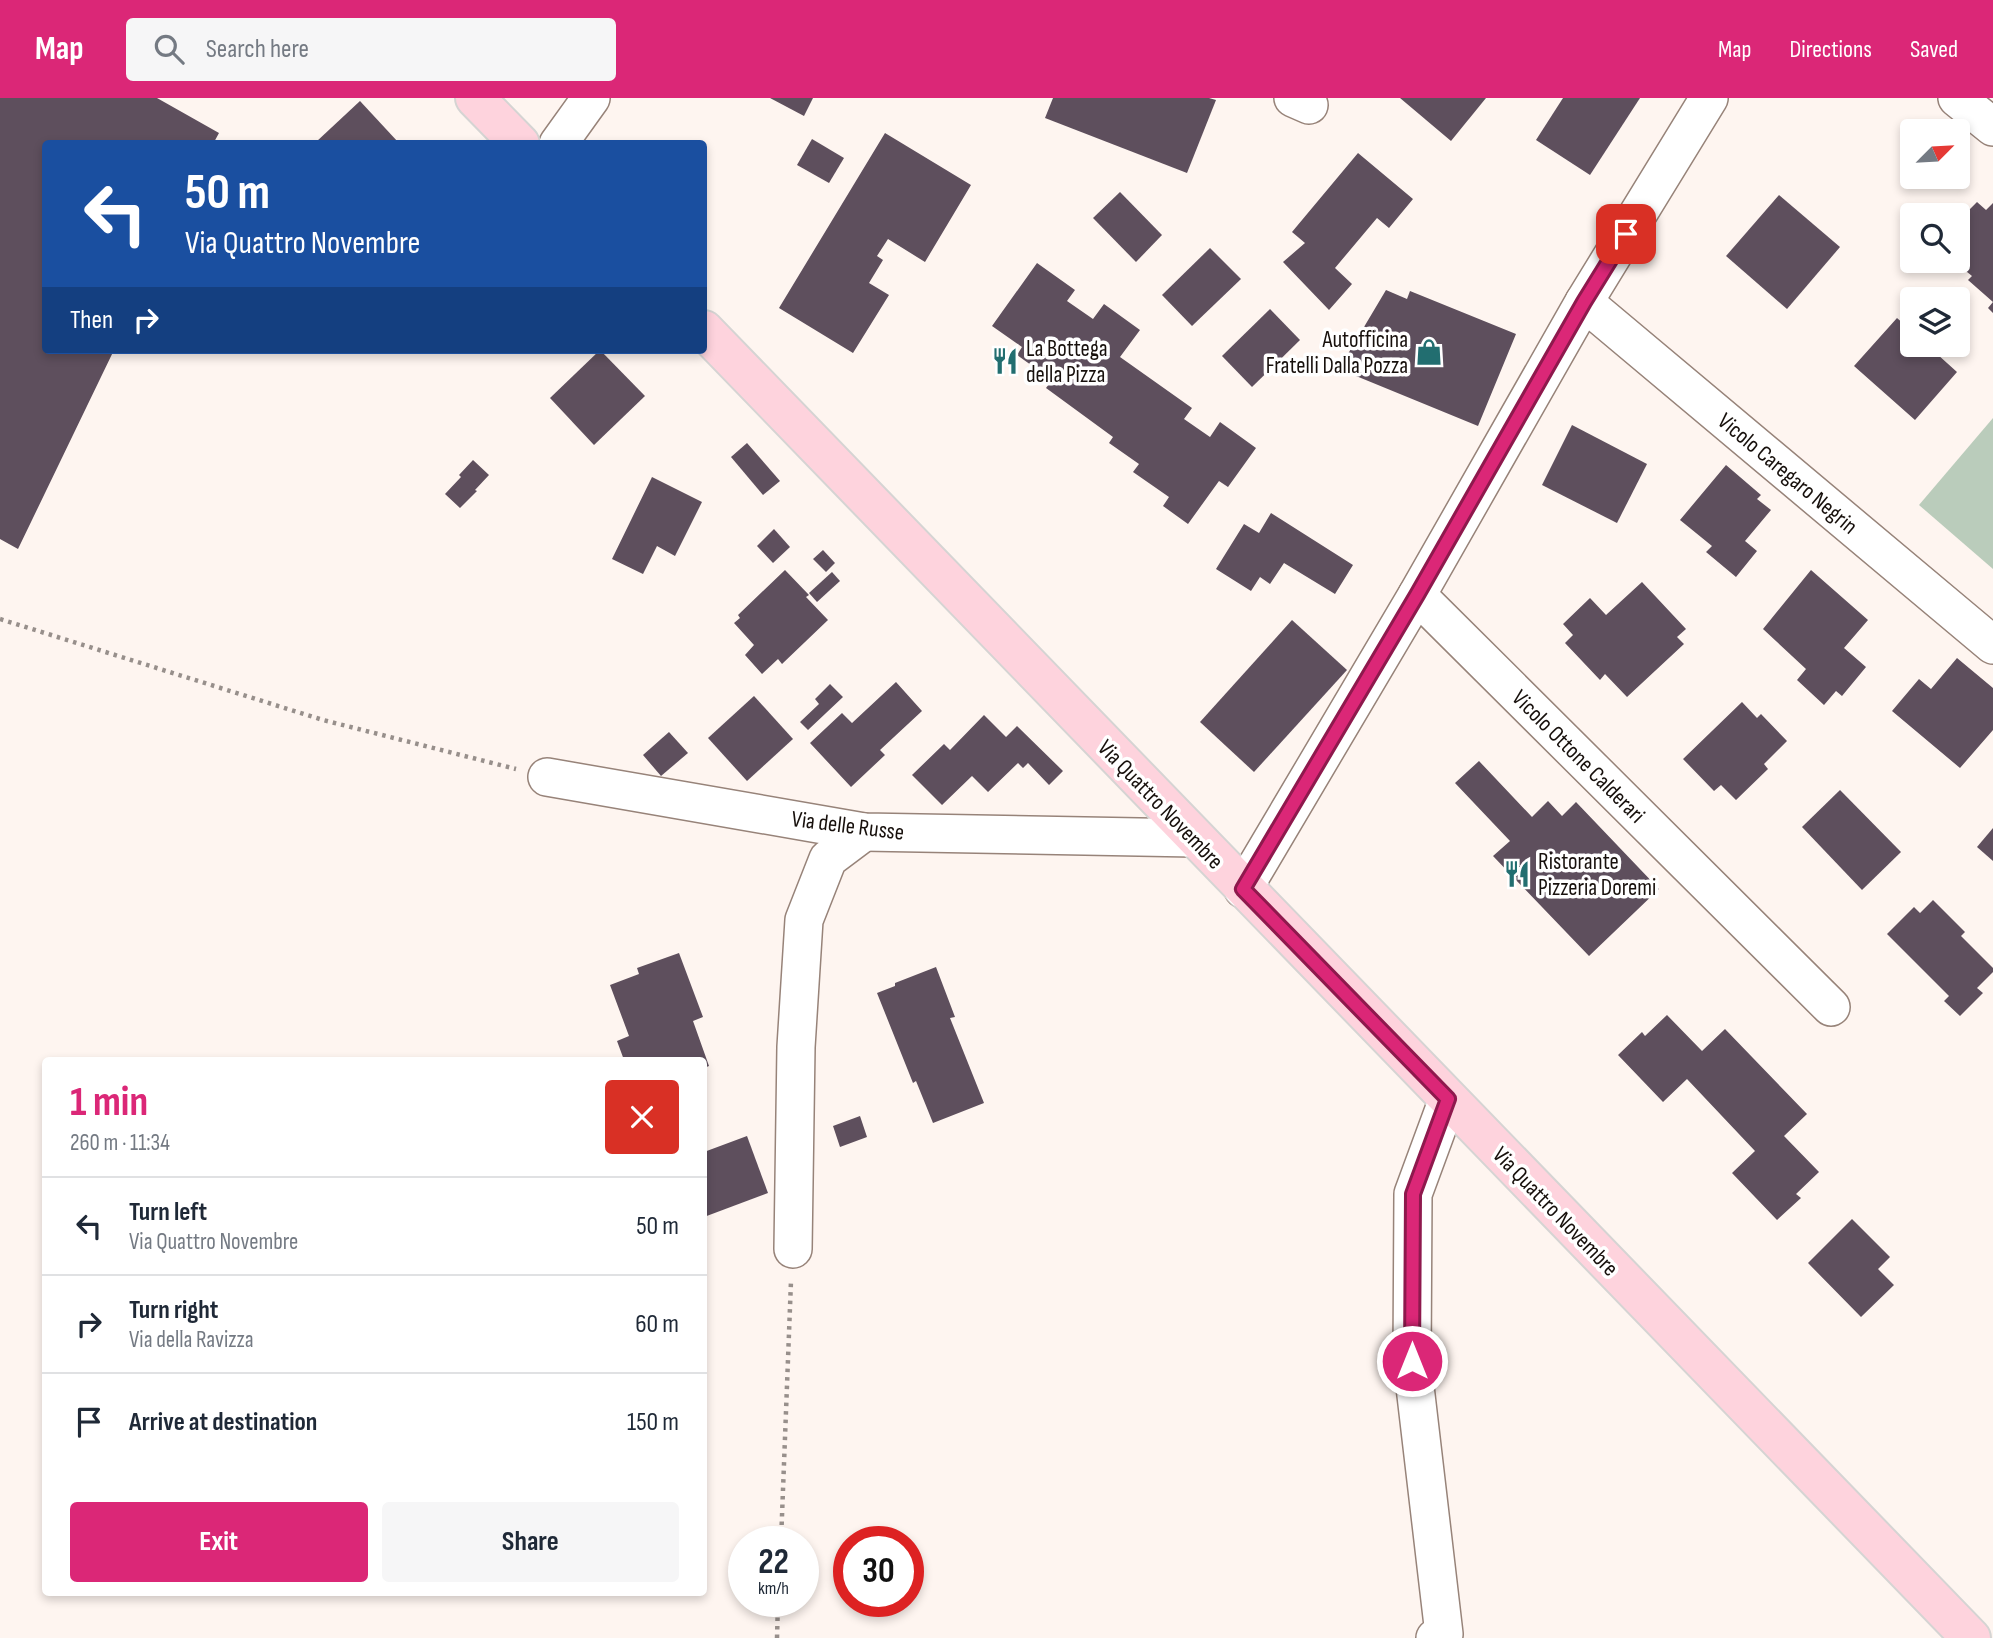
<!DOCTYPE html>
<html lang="en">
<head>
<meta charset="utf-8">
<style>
  body { margin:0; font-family:"Sofia Sans Condensed",sans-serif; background:#f6f6f7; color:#1f2937; height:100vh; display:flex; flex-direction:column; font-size:26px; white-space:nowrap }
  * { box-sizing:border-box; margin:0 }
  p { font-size:23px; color:#747a83 }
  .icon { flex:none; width:38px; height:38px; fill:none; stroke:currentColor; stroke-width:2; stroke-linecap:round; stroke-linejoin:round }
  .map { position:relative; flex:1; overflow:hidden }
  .panel { position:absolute; left:42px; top:959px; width:665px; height:539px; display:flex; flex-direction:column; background:#fff; border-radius:7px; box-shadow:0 4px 10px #0003 }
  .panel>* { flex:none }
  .hud { position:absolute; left:42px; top:42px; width:665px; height:214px; border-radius:7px; box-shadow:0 4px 10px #0003; background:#1a4fa0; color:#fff; overflow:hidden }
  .needle { width:46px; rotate:66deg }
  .controls { position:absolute; left:1900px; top:21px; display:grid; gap:14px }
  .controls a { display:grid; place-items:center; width:70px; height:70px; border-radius:7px; background:#fff; box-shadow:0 4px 10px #0003; font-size:35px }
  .speed { position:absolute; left:728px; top:1428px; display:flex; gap:14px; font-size:35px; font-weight:700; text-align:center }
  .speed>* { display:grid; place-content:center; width:91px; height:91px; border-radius:50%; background:#fff; box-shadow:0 4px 10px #0003; line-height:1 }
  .speed small { font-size:18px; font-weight:400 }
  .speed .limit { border:10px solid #d22; background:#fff; color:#111 }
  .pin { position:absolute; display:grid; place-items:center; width:60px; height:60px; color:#fff; margin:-30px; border-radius:14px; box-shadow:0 4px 10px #0006 }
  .me { position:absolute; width:77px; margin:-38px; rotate:0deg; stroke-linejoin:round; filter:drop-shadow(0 0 5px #0008) }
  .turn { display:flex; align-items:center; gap:24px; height:147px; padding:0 28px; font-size:32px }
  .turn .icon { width:91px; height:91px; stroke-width:2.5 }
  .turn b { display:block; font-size:49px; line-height:60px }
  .then { display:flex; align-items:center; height:66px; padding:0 28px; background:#0003; gap:14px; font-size:26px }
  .round { display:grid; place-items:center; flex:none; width:74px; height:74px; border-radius:7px; background:#f6f6f7 }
  .overview { display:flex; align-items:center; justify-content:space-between; height:119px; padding:0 28px }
  h1 { font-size:42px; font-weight:700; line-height:52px; color:#db2777 }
  .cta { display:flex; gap:14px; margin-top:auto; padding:14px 28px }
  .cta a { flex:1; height:80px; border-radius:7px; background:#db2777; color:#fff; font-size:28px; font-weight:700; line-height:80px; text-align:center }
  .cta a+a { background:#f6f6f7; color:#1f2937 }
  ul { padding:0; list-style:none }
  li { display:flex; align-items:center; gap:21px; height:98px; padding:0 28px; border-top:2px solid #e0e1e3 }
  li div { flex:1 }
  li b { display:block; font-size:26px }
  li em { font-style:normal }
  header { display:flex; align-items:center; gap:42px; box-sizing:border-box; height:98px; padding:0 35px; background:#db2777; color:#fff }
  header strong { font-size:33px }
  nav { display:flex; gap:38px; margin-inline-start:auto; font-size:24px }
  .search { width:490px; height:63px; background:#f6f6f7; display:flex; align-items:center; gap:18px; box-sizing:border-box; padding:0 24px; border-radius:7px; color:#747a83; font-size:26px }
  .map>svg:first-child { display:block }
  .green { fill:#baccbb }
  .building { fill:#5e4f5d }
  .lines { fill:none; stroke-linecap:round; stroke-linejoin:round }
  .minor-casing { stroke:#978379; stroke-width:40 }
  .primary-casing { stroke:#d5d4d3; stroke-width:42 }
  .path { stroke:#978f8b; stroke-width:4.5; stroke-dasharray:3.5 5; stroke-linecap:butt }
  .minor { stroke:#fff; stroke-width:37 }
  .primary { stroke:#fed3dd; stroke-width:38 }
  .route-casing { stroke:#8e194d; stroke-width:18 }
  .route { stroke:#db2777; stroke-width:12 }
  .labels { text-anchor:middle; stroke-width:7; stroke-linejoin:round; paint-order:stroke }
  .poi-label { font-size:23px; fill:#17100c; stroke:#fff; text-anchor:start }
  .street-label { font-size:23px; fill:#17100c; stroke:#fff }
</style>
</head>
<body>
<header>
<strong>Map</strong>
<div class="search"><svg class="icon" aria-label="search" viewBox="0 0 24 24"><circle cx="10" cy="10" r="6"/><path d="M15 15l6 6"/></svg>Search here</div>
<nav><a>Map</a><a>Directions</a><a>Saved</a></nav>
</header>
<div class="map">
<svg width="1993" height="1540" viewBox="0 0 1993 1540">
  <rect width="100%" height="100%" fill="#fef5f0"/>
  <polygon class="green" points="1993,320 1993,471 1919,407"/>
  <g class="building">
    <polygon points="0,0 157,0 219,35 213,46 46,46 46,252 114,252 18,451 0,441"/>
    <polygon points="770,0 813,0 804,18"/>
    <polygon points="1053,0 1209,0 1216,2 1187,75 1045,20"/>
    <polygon points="1400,0 1486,0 1451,43"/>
    <polygon points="1563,0 1640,0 1590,77 1536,42"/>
    <polygon points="360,3 398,44 396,46 318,46 316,44"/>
    <polygon points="885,35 971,87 925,164 888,141 877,158 883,162 869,185 889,197 853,255 779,210"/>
    <polygon points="812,41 844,60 829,85 797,67"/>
    <polygon points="1358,55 1413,101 1389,130 1377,120 1335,170 1352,186 1329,212 1283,164 1305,145 1292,134"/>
    <polygon points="1120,94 1162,137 1136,164 1093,120"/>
    <polygon points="1779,97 1840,149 1787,211 1726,158"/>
    <polygon points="1977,104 1986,112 1993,105 1993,215 1988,210 1993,204 1968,182 1972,178 1956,165 1949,173 1938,163 1958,163 1958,117 1937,117 1944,110 1950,115 1959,105 1968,113"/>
    <polygon points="1210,150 1241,181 1192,228 1162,197"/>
    <polygon points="1037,165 1075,192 1067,203 1093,221 1104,206 1140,232 1120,259 1192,310 1184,321 1210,339 1220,324 1256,350 1228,389 1219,383 1188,426 1163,408 1169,399 1133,374 1139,366 1109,345 1113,339 1046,290 1052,282 1017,257 1022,249 992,228"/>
    <polygon points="1386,192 1407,201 1410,193 1516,236 1478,328 1339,271"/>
    <polygon points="1270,211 1300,242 1252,289 1222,258"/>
    <polygon points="1897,220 1913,234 1913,247 1927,247 1957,274 1915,322 1854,268"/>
    <polygon points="600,252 645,298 594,347 550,300"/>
    <polygon points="1572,327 1647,366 1617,425 1542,387"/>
    <polygon points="747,345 780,383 763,397 731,359"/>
    <polygon points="473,362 489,377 475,392 477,393 460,410 445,396 461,379 459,377"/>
    <polygon points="1726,367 1761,397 1757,401 1771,412 1745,443 1757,453 1736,479 1706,454 1712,448 1680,422"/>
    <polygon points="652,379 702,404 675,458 657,448 643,476 612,461"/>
    <polygon points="1271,415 1353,467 1335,496 1284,465 1270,486 1260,479 1251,493 1216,471 1244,426 1259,435"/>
    <polygon points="774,431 790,449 773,465 757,448"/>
    <polygon points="823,452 835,465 826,474 813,461"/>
    <polygon points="785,472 809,497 806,499 828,522 782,566 778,561 762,576 745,557 754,547 734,525 740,520 738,517"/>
    <polygon points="1811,472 1868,522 1844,550 1866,569 1842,598 1836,593 1824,607 1797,582 1806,571 1763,531"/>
    <polygon points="832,474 840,483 817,504 809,495"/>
    <polygon points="1642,484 1686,531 1677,539 1684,546 1627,599 1605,576 1600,582 1565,545 1573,537 1563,526 1590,500 1606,517"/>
    <polygon points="1292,522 1347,572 1254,674 1200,624"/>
    <polygon points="1957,560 1993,590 1993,632 1960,670 1892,613 1919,581 1931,591"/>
    <polygon points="896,584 922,613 880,652 885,657 851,689 810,645 842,615 852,625"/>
    <polygon points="830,586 843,599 808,632 800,624 819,606 815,601"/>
    <polygon points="754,598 793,641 747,683 708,640"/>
    <polygon points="1742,604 1757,620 1761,616 1787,643 1764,666 1768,671 1736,702 1721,687 1714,693 1683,661"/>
    <polygon points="984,617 1006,639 1017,628 1063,673 1049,687 1028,665 1023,670 1018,665 988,694 972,678 942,707 912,677 944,646 950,652"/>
    <polygon points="669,634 688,655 661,678 643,657"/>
    <polygon points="1479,663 1532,719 1548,703 1562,718 1576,704 1659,791 1589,858 1493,758 1510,743 1455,685"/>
    <polygon points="1840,692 1901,754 1862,792 1802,729"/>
    <polygon points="1993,730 1993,763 1977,749"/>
    <polygon points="1933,802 1965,834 1961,838 1993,870 1993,874 1977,890 1983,895 1960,918 1944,903 1949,898 1887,836 1914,809 1920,815"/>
    <polygon points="679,855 703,919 693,923 709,968 704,970 704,962 624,962 617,943 629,938 610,887 639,876 637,870"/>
    <polygon points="936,869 955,919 950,920 984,1005 933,1025 916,983 913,985 877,895 895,888 895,885"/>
    <polygon points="1667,917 1702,953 1725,931 1807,1016 1784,1038 1819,1074 1796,1096 1801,1100 1777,1122 1732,1075 1755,1053 1687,981 1663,1004 1618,957 1642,934 1645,938"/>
    <polygon points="860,1018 867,1039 840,1049 833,1028"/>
    <polygon points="747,1038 768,1095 704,1119 704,1054"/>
    <polygon points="1852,1121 1890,1159 1878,1171 1894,1187 1861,1219 1808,1165"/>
  </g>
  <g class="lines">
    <defs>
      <g id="minor">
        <polyline points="1293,0 1309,7"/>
        <polyline points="1957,0 1993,29"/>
        <polyline points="558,46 591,0"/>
        <polyline points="1584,204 1993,547"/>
        <polyline points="1417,497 1831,909"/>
        <polyline points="547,679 864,734 1194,740"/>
        <polyline points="1243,791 1417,497 1584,204 1709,0"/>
        <polyline points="793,1151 796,949 804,822 828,761 864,734"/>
        <polyline points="1435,1540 1444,1536 1412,1263 1413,1096 1448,1001"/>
      </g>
      <g id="primary">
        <polyline points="475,0 520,46"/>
        <polyline points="704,232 1971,1540"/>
      </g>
    </defs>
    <use href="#minor" class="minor-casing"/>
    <use href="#primary" class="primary-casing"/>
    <g class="path">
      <polyline points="0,521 323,622 516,671"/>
      <polyline points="781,1444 791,1183"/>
      <polyline points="777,1540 778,1503"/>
    </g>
    <use href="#minor" class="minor"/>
    <use href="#primary" class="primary"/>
  </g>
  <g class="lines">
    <defs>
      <polyline id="route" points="1412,1263 1413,1096 1448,1001 1243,791 1417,497 1584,204 1626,136"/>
    </defs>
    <use href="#route" class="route-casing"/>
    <use href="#route" class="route"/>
  </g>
  <defs>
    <symbol id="shop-bare" viewBox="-9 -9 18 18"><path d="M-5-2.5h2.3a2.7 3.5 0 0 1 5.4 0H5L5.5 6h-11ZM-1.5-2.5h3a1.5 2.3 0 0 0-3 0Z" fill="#226e70" stroke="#fff" stroke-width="2.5" paint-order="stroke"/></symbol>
    <symbol id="restaurant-bare" viewBox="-9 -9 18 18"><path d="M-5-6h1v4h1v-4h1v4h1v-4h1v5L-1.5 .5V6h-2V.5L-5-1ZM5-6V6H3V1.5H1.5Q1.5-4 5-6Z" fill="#226e70" stroke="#fff" stroke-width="2.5" paint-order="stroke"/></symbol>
  </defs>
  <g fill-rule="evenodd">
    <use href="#shop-bare" x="1410" y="235" width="38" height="38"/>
    <use href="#restaurant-bare" x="986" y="244" width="38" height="38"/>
    <use href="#restaurant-bare" x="1498" y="757" width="38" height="38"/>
  </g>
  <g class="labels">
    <g class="poi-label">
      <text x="1408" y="249" text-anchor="end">Autofficina<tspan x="1408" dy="26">Fratelli Dalla Pozza</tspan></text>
      <text x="1026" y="258">La Bottega<tspan x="1026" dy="26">della Pizza</tspan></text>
      <text x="1538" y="771">Ristorante<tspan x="1538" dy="26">Pizzeria Doremi</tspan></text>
    </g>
    <g class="street-label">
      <text transform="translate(1788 375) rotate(40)" y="8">Vicolo Caregaro Negrin</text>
      <text transform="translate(1579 658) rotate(45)" y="8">Vicolo Ottone Calderari</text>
      <text transform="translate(1161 706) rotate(46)" y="8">Via Quattro Novembre</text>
      <text transform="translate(848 727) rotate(7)" y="8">Via delle Russe</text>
      <text transform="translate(1556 1113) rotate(46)" y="8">Via Quattro Novembre</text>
    </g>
  </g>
</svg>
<div class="controls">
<a><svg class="needle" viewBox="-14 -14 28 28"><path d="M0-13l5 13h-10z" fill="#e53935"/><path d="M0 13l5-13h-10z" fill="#747a83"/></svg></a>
<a><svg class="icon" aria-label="search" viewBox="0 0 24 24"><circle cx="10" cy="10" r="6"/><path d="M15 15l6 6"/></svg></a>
<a><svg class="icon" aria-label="layers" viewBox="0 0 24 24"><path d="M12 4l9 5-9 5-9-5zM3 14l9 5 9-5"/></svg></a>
</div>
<div class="speed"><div>22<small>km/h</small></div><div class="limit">30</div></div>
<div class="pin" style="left:1626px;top:136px;background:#d93025"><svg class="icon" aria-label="arrive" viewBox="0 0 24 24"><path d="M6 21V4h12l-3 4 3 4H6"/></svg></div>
<svg class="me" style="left:1412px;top:1263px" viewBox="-20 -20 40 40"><circle r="17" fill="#db2777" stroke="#fff" stroke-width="3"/><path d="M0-11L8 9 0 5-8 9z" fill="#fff"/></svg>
<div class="hud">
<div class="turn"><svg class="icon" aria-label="left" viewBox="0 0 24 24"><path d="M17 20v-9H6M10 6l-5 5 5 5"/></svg><div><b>50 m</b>Via Quattro Novembre</div></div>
<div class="then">Then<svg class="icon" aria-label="right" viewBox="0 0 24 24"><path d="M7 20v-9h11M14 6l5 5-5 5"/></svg></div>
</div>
<section class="panel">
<div class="overview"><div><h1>1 min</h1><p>260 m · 11:34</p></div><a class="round" style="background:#d93025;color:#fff"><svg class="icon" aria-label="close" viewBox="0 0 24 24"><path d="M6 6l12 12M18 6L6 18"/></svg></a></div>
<ul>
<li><svg class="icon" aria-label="left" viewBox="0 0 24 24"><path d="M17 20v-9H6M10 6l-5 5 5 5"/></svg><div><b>Turn left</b><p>Via Quattro Novembre</p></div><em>50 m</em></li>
<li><svg class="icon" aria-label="right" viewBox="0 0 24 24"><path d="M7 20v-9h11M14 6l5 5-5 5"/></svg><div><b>Turn right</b><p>Via della Ravizza</p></div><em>60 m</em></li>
<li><svg class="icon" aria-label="arrive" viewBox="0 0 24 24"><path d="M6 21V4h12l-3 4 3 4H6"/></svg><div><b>Arrive at destination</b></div><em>150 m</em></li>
</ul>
<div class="cta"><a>Exit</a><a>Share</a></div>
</section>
</div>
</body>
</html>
